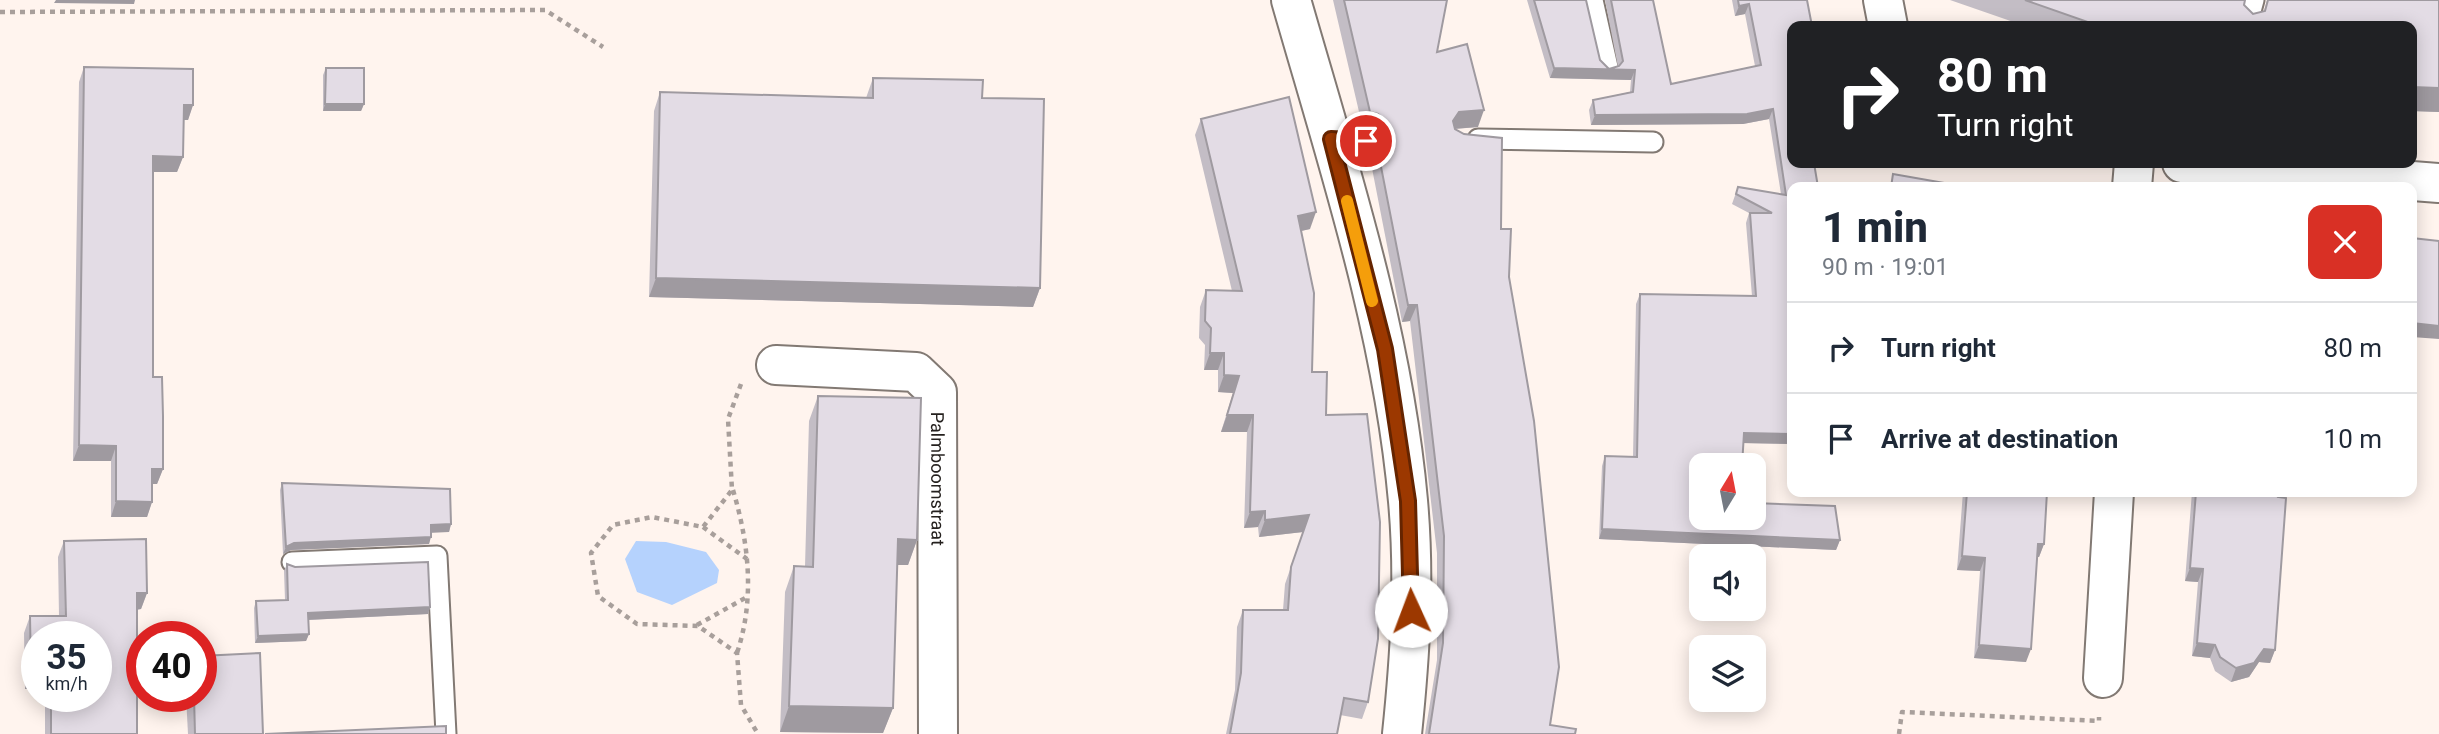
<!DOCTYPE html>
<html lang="en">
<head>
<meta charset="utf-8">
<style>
  body { margin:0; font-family:Roboto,sans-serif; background:#f6f6f7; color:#1f2937; height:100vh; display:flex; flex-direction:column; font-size:26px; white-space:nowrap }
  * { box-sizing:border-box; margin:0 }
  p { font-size:23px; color:#747a83 }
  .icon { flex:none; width:38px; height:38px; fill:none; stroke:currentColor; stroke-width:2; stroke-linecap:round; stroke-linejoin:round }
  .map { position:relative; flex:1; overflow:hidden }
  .drawer { position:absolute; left:1787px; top:182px; width:630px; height:315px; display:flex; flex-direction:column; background:#fff; border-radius:14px; box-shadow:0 4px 18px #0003 }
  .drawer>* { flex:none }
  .hud { position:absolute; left:1787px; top:21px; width:630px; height:147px; border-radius:14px; box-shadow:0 4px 18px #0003; background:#202124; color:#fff; overflow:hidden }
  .needle { width:46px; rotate:10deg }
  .buttons { position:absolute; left:1689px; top:453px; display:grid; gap:14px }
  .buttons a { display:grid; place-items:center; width:77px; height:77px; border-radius:14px; background:#fff; box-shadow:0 4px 18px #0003; font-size:35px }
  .speed { position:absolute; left:21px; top:621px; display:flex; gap:14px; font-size:35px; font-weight:700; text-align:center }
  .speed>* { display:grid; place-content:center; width:91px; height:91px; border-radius:50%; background:#fff; box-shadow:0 4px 18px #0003; line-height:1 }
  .speed small { font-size:18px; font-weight:400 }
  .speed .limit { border:10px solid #d22; background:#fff; color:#111 }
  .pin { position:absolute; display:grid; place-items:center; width:60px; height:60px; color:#fff; margin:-30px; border:4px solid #fff; border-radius:50%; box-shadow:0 2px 7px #0007 }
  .me { position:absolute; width:77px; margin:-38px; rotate:358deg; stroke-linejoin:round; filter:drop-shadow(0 0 5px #0008) }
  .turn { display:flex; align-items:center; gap:24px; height:147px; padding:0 35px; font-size:32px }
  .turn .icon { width:91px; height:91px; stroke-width:2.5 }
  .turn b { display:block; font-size:49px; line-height:60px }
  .round { display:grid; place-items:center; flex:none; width:74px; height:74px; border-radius:14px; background:#f6f6f7 }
  .overview { display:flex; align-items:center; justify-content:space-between; height:119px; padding:0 35px }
  h1 { font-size:42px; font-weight:800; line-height:52px }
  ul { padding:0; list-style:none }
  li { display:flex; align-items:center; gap:21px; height:91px; padding:0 35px; border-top:2px solid #e0e1e3 }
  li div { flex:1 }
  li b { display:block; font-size:26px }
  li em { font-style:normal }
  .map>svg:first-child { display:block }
  .water { fill:#b5d2fd }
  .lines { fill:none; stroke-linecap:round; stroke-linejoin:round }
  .lane-casing { stroke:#827973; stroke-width:23 }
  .street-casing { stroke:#827973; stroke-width:42 }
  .secondary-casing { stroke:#827973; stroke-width:42 }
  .path { stroke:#a89f9b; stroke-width:4.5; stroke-dasharray:5 5; stroke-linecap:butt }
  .lane { stroke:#fff; stroke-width:19 }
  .street { stroke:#fff; stroke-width:38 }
  .secondary { stroke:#fff; stroke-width:38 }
  .wall { fill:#c3bdc5 }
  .shaded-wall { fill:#9f9aa0 }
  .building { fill:#e3dce5; stroke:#9f9aa0; stroke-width:2 }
  .route-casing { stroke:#652400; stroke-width:18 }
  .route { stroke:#9c3800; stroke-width:12 }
  .slow { stroke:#f59e0b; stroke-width:12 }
  .labels { text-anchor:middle; stroke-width:6; stroke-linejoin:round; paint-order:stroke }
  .street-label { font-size:18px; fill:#24201e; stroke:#fff }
</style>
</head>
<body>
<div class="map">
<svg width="2439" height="734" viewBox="0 0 2439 734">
  <rect width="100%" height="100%" fill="#fff4ee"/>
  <polygon class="water" points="636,541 666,542 706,552 719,570 717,583 672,605 637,592 625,559"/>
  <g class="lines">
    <defs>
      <g id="lane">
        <polyline points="1593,0 1608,67"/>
        <polyline points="2247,26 2254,0"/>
        <polyline points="1331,139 1366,141"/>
        <polyline points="1478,139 1653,142"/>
        <polyline points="292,562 437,556 446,734"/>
      </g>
      <g id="street">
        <polyline points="1883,0 1888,26"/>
        <polyline points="2182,163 2439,183"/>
        <polyline points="2132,187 2134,163"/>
        <path id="s1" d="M776,365L916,372L937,392L938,734"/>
        <polyline points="2103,678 2114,492"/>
      </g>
      <path id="secondary" d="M1291,0C1338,164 1393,331 1408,501C1415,579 1410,657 1402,734"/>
    </defs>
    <use href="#lane" class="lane-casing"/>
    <use href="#street" class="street-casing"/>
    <use href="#secondary" class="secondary-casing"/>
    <g class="path">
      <polyline points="0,12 545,10 603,47"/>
      <polyline points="741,384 728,419 732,490 703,527 652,517 613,525 591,553 598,596 637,624 698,626 737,653 741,705 758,734"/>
      <path d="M733,490C749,544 755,599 737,653"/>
      <polyline points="703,527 747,559"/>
      <polyline points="697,625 747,597"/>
      <polyline points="1899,734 1902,712 2099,721 2099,717"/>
    </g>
    <use href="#lane" class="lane"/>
    <use href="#street" class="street"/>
    <use href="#secondary" class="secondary"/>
  </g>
  <g class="wall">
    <polygon points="1333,0 1447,0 1437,52 1478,127 1455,129 1501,229 1509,277 1550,725 1575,734 1425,734 1437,660 1437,553 1410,321 1402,322 1369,153 1375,136 1376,135 1372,130 1363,129"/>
    <polygon points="1527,0 1586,0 1600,60 1609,69 1618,67 1605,0 1653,0 1671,84 1755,66 1745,14 1735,16 1732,0 1807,0 1792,187 1792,444 1743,443 1701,518 1840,540 1836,550 1599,539 1602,466 1605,456 1633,457 1636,304 1640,294 1752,296 1746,223 1749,213 1732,204 1738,187 1781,194 1769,119 1743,124 1591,125 1589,110 1593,100 1630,92 1631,80 1550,78"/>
    <polygon points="1950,0 2245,0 2244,5 2253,14 2264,11 2267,0 2439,0 2439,112 2412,111 2412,26 2025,26"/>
    <polygon points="84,67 193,105 188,120 183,120 183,157 177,172 153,172 153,377 163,469 157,484 152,484 152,502 147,517 111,517 111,461 73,461 79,82"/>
    <polygon points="326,68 364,104 361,111 323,111 323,75"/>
    <polygon points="873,78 982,98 1040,288 1033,307 649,297 654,111 660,92 866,98"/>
    <polygon points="1201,119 1310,229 1301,231 1312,372 1326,415 1368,702 1362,719 1340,715 1337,734 1226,734 1235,690 1237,627 1243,610 1283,610 1285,584 1303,532 1259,537 1258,527 1244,528 1247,432 1221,432 1233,393 1218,392 1218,370 1204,370 1205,345 1199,338 1200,307 1206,290 1232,291 1195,135"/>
    <polygon points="818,396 917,540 908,565 897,565 893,708 883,733 780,732 785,592 794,566 805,567 809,421"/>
    <polygon points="282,483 451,524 449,532 431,532 429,544 291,550 283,554 280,490"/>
    <polygon points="1963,492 2047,492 2044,544 2039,557 2037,557 2026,662 1974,658 1980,571 1957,570"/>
    <polygon points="2192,492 2279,492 2275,650 2270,663 2259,662 2249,677 2231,682 2215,671 2210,658 2192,656 2198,582 2185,581"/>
    <polygon points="64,541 147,593 141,609 137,610 137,734 45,734 45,696 96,696 37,637 37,689 25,689 24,633 30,616 59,616 58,557"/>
    <polygon points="287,564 295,567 430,607 428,614 308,620 309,634 306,641 255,643 254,608 256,601 285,600 284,571"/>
    <polygon points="186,696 201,696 263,734 188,734"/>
  </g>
  <g class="shaded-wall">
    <polygon points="56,0 135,0 134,4 54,3"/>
    <polygon points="1749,4 1745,14 1735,16 1739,6"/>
    <polygon points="1554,68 1635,70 1631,80 1550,78"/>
    <polygon points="2412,87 2439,88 2439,112 2412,111"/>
    <polygon points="325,104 364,104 361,111 323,111"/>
    <polygon points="184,105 193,105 188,120 178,120"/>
    <polygon points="1773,109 1769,119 1743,124 1591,125 1595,115"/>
    <polygon points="1484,110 1478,127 1452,129 1453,121 1459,112"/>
    <polygon points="153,156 183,157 177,172 148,172"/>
    <polygon points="1316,212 1310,229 1292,233 1298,216"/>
    <polygon points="656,278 1040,288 1033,307 649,297"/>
    <polygon points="1408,305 1417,305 1410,321 1402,322"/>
    <polygon points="2412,323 2439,326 2439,339 2412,337"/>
    <polygon points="1210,353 1224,353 1218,370 1204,370"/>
    <polygon points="1224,375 1239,376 1233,393 1218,392"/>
    <polygon points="1227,415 1253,415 1247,432 1221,432"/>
    <polygon points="1744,433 1792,434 1792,444 1741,443"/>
    <polygon points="79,445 116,446 111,461 73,461"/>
    <polygon points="152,469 163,469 157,484 147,484"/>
    <polygon points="116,501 152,502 147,517 111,517"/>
    <polygon points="1265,511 1258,527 1244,528 1250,512"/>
    <polygon points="1309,515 1303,532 1259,537 1265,520"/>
    <polygon points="451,524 449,532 428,533 431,525"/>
    <polygon points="1602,529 1840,540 1836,550 1599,539"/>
    <polygon points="431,537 429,544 291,550 283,554 286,547 294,543"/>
    <polygon points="898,539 917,540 908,565 889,565"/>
    <polygon points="2038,544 2044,544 2039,557 2033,557"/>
    <polygon points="1962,556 1985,558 1980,571 1957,570"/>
    <polygon points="2190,568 2203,569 2198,582 2185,581"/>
    <polygon points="137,593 147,593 141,609 131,610"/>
    <polygon points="430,607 428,614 306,620 308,613"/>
    <polygon points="309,634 306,641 255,643 258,636"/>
    <polygon points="2197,643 2215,645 2210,658 2192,656"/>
    <polygon points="1979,645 2031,649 2026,662 1974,658"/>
    <polygon points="2264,649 2275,650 2270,663 2259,662 2249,677 2231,682 2236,668"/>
    <polygon points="31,672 37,672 37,689 25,689"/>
    <polygon points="789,706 893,708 883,733 780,732"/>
  </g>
  <g class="building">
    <polygon points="1344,0 1447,0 1437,52 1467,44 1484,110 1459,112 1453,121 1455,129 1464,134 1502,138 1501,229 1511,229 1509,277 1534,421 1559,667 1550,725 1576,729 1575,734 1429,734 1443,643 1444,536 1417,305 1408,305 1375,136 1383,130 1383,119 1378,114 1370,112"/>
    <polygon points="1534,0 1586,0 1600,60 1609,69 1619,66 1623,61 1611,0 1653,0 1671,84 1761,65 1749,4 1739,6 1738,0 1807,0 1812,26 1792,26 1792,163 1814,163 1818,187 1792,187 1792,434 1744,433 1742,466 1701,466 1701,518 1754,518 1754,503 1835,506 1840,540 1602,529 1605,456 1637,457 1640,294 1756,296 1750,213 1772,213 1736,194 1738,187 1786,195 1773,109 1747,114 1595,115 1593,100 1633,92 1635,70 1554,68"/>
    <polygon points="2025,0 2245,0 2244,5 2253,14 2265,11 2268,0 2439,0 2439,88 2412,87 2412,26 2099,26"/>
    <polygon points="84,67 193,69 193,105 184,105 183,157 153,156 153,377 162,377 163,416 163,469 152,469 152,502 116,501 116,446 79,445"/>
    <polygon points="326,68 364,68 364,104 325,104"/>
    <polygon points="873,78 983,80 982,98 1044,99 1040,288 656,278 660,92 873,98"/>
    <polygon points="1289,97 1316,212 1298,216 1314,293 1312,372 1327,372 1326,415 1367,414 1380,522 1378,639 1368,702 1344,698 1337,734 1230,734 1241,673 1243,610 1288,610 1291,567 1309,515 1265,520 1265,511 1250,512 1253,415 1227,415 1239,376 1224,375 1224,353 1210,353 1211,328 1205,321 1206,290 1242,291 1201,119"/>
    <polygon points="1893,174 1967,187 1891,187"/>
    <polygon points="2412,238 2439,241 2439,326 2412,323"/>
    <polygon points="818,396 921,398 917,540 898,539 893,708 789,706 794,566 813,567"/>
    <polygon points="282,483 450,489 451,524 431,525 431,537 294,543 286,547"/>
    <polygon points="1967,492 2047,492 2044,544 2038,544 2031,649 1979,645 1985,558 1962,556"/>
    <polygon points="2196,492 2279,492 2278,497 2286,498 2275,650 2264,649 2254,663 2236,668 2220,657 2215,645 2197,643 2203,569 2190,568"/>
    <polygon points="146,539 147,593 137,593 137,734 51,734 51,696 96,696 96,637 37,637 37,672 31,672 30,616 66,616 64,541"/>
    <polygon points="428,562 430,607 308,613 309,634 258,636 256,601 288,600 287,564 295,567"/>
    <polygon points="260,653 263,734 195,734 194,696 201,696 201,656"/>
    <polygon points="446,726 446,734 265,734"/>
  </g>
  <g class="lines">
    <defs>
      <polyline id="route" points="1366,141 1331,139 1385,349 1408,501 1411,611"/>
    </defs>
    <use href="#route" class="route-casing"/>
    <use href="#route" class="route"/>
    <polyline class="slow" points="1347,201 1372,301"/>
  </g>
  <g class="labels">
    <g class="street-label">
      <text dy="6" stroke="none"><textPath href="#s1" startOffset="256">Palmboomstraat</textPath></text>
    </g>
  </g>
</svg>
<div class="buttons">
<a><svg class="needle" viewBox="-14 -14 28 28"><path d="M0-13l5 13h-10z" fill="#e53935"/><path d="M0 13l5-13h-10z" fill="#747a83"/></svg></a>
<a><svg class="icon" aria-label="sound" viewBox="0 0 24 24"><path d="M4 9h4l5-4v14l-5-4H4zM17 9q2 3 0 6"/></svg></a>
<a><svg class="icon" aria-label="layers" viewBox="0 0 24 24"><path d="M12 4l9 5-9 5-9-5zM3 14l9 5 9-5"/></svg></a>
</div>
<div class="speed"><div>35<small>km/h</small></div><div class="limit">40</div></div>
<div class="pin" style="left:1366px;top:141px;background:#d93025"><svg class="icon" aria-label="arrive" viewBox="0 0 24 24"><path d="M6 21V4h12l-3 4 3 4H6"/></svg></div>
<svg class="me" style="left:1411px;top:611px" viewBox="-20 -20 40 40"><circle r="19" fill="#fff"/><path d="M0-13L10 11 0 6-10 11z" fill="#9c3800"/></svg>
<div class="hud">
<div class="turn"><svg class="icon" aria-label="right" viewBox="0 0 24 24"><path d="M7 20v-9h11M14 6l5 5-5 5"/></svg><div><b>80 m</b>Turn right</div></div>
</div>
<section class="drawer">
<div class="overview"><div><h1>1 min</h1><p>90 m · 19:01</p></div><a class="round" style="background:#d93025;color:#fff"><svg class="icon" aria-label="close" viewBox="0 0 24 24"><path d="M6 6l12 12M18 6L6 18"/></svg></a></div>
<ul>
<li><svg class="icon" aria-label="right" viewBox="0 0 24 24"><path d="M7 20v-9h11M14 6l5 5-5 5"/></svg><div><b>Turn right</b></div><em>80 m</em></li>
<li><svg class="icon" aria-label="arrive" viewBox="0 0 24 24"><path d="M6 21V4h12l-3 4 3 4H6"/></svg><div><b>Arrive at destination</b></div><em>10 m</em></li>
</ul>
</section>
</div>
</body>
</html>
